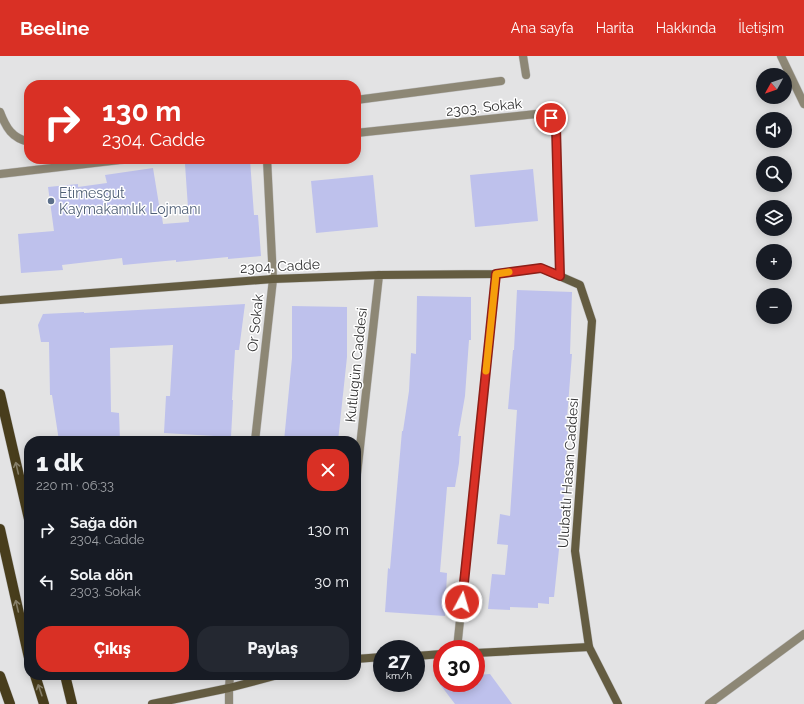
<!DOCTYPE html>
<html lang="tr">
<head>
<meta charset="utf-8">
<style>
  body { margin:0; font-family:Raleway,sans-serif; background:#242831; color:#f1f3f6; height:100vh; display:flex; flex-direction:column; font-size:15px; white-space:nowrap }
  * { box-sizing:border-box; margin:0 }
  p { font-size:13px; color:#9ea1a6 }
  .icon { flex:none; width:22px; height:22px; fill:none; stroke:currentColor; stroke-width:2; stroke-linecap:round; stroke-linejoin:round }
  .map { position:relative; flex:1; overflow:hidden }
  .side { position:absolute; left:24px; top:380px; width:337px; height:244px; display:flex; flex-direction:column; background:#171b24; border-radius:16px; box-shadow:0 2px 10px #0003 }
  .side>* { flex:none }
  .top-card { position:absolute; left:24px; top:24px; width:337px; height:84px; border-radius:16px; box-shadow:0 2px 10px #0003; background:#d93025; color:#fff; overflow:hidden }
  .needle { width:26px; rotate:230deg }
  .buttons { position:absolute; left:756px; top:12px; display:grid; gap:8px }
  .buttons a { display:grid; place-items:center; width:36px; height:36px; border-radius:50%; background:#171b24; box-shadow:0 2px 10px #0003; font-size:20px }
  .speed { position:absolute; left:373px; top:584px; display:flex; gap:8px; font-size:20px; font-weight:700; text-align:center }
  .speed>* { display:grid; place-content:center; width:52px; height:52px; border-radius:50%; background:#171b24; box-shadow:0 2px 10px #0003; line-height:1 }
  .speed small { font-size:10px; font-weight:400 }
  .speed .limit { border:6px solid #d22; background:#fff; color:#111 }
  .pin { position:absolute; display:grid; place-items:center; width:34px; height:34px; color:#fff; margin:-17px; border:2px solid #fff; border-radius:50%; box-shadow:0 1px 4px #0007 }
  .me { position:absolute; width:44px; margin:-22px; rotate:6deg; stroke-linejoin:round; filter:drop-shadow(0 0 3px #0008) }
  .turn { display:flex; align-items:center; gap:14px; height:84px; padding:0 12px; font-size:18px }
  .turn .icon { width:52px; height:52px; stroke-width:2.5 }
  .turn b { display:block; font-size:28px; line-height:34px }
  .round { display:grid; place-items:center; flex:none; width:42px; height:42px; border-radius:16px; background:#242831 }
  .head { display:flex; align-items:center; justify-content:space-between; height:68px; padding:0 12px }
  h1 { font-size:24px; font-weight:800; line-height:30px }
  .primary-button { display:flex; gap:8px; margin-top:auto; padding:8px 12px }
  .primary-button a { flex:1; height:46px; border-radius:16px; background:#d93025; color:#fff; font-size:16px; font-weight:800; line-height:46px; text-align:center }
  .primary-button a+a { background:#242831; color:#f1f3f6 }
  ul { padding:0; list-style:none }
  li { display:flex; align-items:center; gap:12px; height:52px; padding:0 12px }
  li div { flex:1 }
  li b { display:block; font-size:15px }
  li em { font-style:normal }
  header { display:flex; align-items:center; gap:24px; box-sizing:border-box; height:56px; padding:0 20px; background:#d93025; color:#fff }
  header strong { font-size:19px }
  nav { display:flex; gap:22px; margin-inline-start:auto; font-size:14px }
  .map>svg:first-child { display:block }
  .building { fill:#bec1ec }
  .lines { fill:none; stroke-linecap:round; stroke-linejoin:round }
  .lane-casing { stroke:#c0c0c1; stroke-width:9 }
  .street-casing { stroke:#c0c0c1; stroke-width:9 }
  .secondary-casing { stroke:#c0c0c1; stroke-width:9 }
  .primary-casing { stroke:#c0c0c1; stroke-width:11 }
  .lane { stroke:#8d8775; stroke-width:8 }
  .street { stroke:#8d8775; stroke-width:8 }
  .secondary { stroke:#645c41; stroke-width:8 }
  .primary { stroke:#483d1c; stroke-width:10 }
  .oneway { stroke:#88816b }
  .route-casing { stroke:#8d1f18; stroke-width:10 }
  .route { stroke:#d93025; stroke-width:7 }
  .slow { stroke:#f59e0b; stroke-width:7 }
  .service-dot { fill:#5c6f8a; stroke:#fff; stroke-width:1.5 }
  .labels { text-anchor:middle; stroke-width:3; stroke-linejoin:round; paint-order:stroke }
  .street-label { font-size:14px; fill:#333; stroke:#fff }
  .service-label { font-size:14px; fill:#4e5e75; stroke:#fff; text-anchor:start }
</style>
</head>
<body>
<header>
<strong>Beeline</strong>
<nav><a>Ana sayfa</a><a>Harita</a><a>Hakkında</a><a>İletişim</a></nav>
</header>
<div class="map">
<svg width="804" height="648" viewBox="0 0 804 648">
  <rect width="100%" height="100%" fill="#e3e3e4"/>
  <g class="building">
    <polygon points="250,104 254,159 258,159 261,200 228,203 228,201 176,206 176,204 123,209 122,202 62,209 63,214 21,217 18,178 54,175 48,131 78,128 78,131 107,127 105,119 153,112 161,161 162,161 163,168 189,166 185,108"/>
    <polygon points="533,113 538,165 475,171 470,119"/>
    <polygon points="373,119 378,171 316,177 311,125"/>
    <polygon points="517,234 572,236 570,298 572,298 566,375 568,375 563,455 554,541 549,541 549,548 538,547 538,552 510,551 510,554 488,553 492,518 505,519 508,489 497,488 500,458 510,460 517,354 508,353 513,294 514,294"/>
    <polygon points="417,240 471,241 471,284 469,284 465,340 458,380 461,380 459,407 455,431 447,431 440,516 447,517 445,560 385,556 388,512 390,513 402,375 403,375 409,335 411,297 416,298"/>
    <polygon points="245,248 239,294 235,294 232,344 233,344 231,381 164,377 166,340 170,340 173,289 110,292 111,356 119,357 120,385 59,385 52,339 50,339 49,286 41,286 38,269 43,258 84,256 84,257"/>
    <polygon points="292,250 347,251 347,301 338,385 284,385 292,302"/>
    <polygon points="490,618 512,648 455,648 439,627 476,627 476,619"/>
  </g>
  <g class="lines">
    <defs>
      <g id="lane">
        <polyline points="523,0 526,19"/>
        <polyline points="356,44 501,25"/>
        <path d="M0,56C6,72 12,82 29,86"/>
      </g>
      <g id="street">
        <polyline points="781,0 804,48"/>
        <path d="M356,77L536,58C546,58 552,62 556,71L560,220"/>
        <polyline points="0,118 128,103"/>
        <polyline points="255,385 273,223 267,103"/>
        <polyline points="356,427 379,219"/>
        <polyline points="457,593 496,218"/>
        <polyline points="229,648 229,632 230,619"/>
        <polyline points="709,648 804,578"/>
      </g>
      <g id="secondary">
        <polyline points="0,244 273,223 379,219 496,218 541,212 580,229 592,265 575,495 589,591 618,648"/>
        <polyline points="476,597 589,591"/>
        <polyline points="416,600 442,598"/>
        <polyline points="356,603 382,601"/>
        <polyline points="152,648 229,632 278,619"/>
      </g>
      <g id="primary">
        <polyline points="0,338 29,463"/>
        <polyline points="0,473 29,602"/>
        <polyline points="35,619 44,648"/>
        <polyline points="65,619 72,648"/>
        <polyline points="0,620 10,648"/>
      </g>
    </defs>
    <use href="#lane" class="lane-casing"/>
    <use href="#street" class="street-casing"/>
    <use href="#secondary" class="secondary-casing"/>
    <use href="#primary" class="primary-casing"/>
    <use href="#lane" class="lane"/>
    <use href="#street" class="street"/>
    <use href="#secondary" class="secondary"/>
    <use href="#primary" class="primary"/>
  </g>
  <defs><path id="oneway-shaft" d="M-6 0H5M1.5-3L5.5 0L1.5 3" fill="none" stroke-width="1.6" stroke-linecap="round" stroke-linejoin="round"/></defs>
  <g class="oneway">
    <use href="#oneway-shaft" transform="translate(17 412) rotate(-103)"/>
    <use href="#oneway-shaft" transform="translate(17 550) rotate(-103)"/>
    <use href="#oneway-shaft" transform="translate(40 634) rotate(-109)"/>
  </g>
  <g class="lines">
    <defs>
      <polyline id="route" points="462,546 496,218 541,212 560,220 556,71 554,66 551,62"/>
    </defs>
    <use href="#route" class="route-casing"/>
    <use href="#route" class="route"/>
    <polyline class="slow" points="486,315 496,218 509,216"/>
  </g>
  <circle class="service-dot" cx="51" cy="145" r="4"/>
  <g class="labels">
    <g class="street-label">
      <text transform="translate(484 51) rotate(-6)" y="5">2303. Sokak</text>
      <text transform="translate(280 210) rotate(-3)" y="5">2304. Cadde</text>
      <text transform="translate(255 267) rotate(-84)" y="5">Or Sokak</text>
      <text transform="translate(356 309) rotate(-84)" y="5">Kutlugün Caddesi</text>
      <text transform="translate(568 417) rotate(-86)" y="5">Ulubatlı Hasan Caddesi</text>
    </g>
    <g class="service-label">
      <text x="59" y="142">Etimesgut<tspan x="59" dy="16">Kaymakamlık Lojmanı</tspan></text>
    </g>
  </g>
</svg>
<div class="buttons">
<a><svg class="needle" viewBox="-14 -14 28 28"><path d="M0-13l5 13h-10z" fill="#e53935"/><path d="M0 13l5-13h-10z" fill="#9ea1a6"/></svg></a>
<a><svg class="icon" aria-label="sound" viewBox="0 0 24 24"><path d="M4 9h4l5-4v14l-5-4H4zM17 9q2 3 0 6"/></svg></a>
<a><svg class="icon" aria-label="search" viewBox="0 0 24 24"><circle cx="10" cy="10" r="6"/><path d="M15 15l6 6"/></svg></a>
<a><svg class="icon" aria-label="layers" viewBox="0 0 24 24"><path d="M12 4l9 5-9 5-9-5zM3 14l9 5 9-5"/></svg></a>
<a>+</a>
<a>−</a>
</div>
<div class="speed"><div>27<small>km/h</small></div><div class="limit">30</div></div>
<div class="pin" style="left:551px;top:62px;background:#d93025"><svg class="icon" aria-label="arrive" viewBox="0 0 24 24"><path d="M6 21V4h12l-3 4 3 4H6"/></svg></div>
<svg class="me" style="left:462px;top:546px" viewBox="-20 -20 40 40"><circle r="17" fill="#d93025" stroke="#fff" stroke-width="3"/><path d="M0-11L8 9 0 5-8 9z" fill="#fff"/></svg>
<div class="top-card">
<div class="turn"><svg class="icon" aria-label="right" viewBox="0 0 24 24"><path d="M7 20v-9h11M14 6l5 5-5 5"/></svg><div><b>130 m</b>2304. Cadde</div></div>
</div>
<section class="side">
<div class="head"><div><h1>1 dk</h1><p>220 m · 06:33</p></div><a class="round" style="background:#d93025;color:#fff"><svg class="icon" aria-label="close" viewBox="0 0 24 24"><path d="M6 6l12 12M18 6L6 18"/></svg></a></div>
<ul>
<li><svg class="icon" aria-label="right" viewBox="0 0 24 24"><path d="M7 20v-9h11M14 6l5 5-5 5"/></svg><div><b>Sağa dön</b><p>2304. Cadde</p></div><em>130 m</em></li>
<li><svg class="icon" aria-label="left" viewBox="0 0 24 24"><path d="M17 20v-9H6M10 6l-5 5 5 5"/></svg><div><b>Sola dön</b><p>2303. Sokak</p></div><em>30 m</em></li>
</ul>
<div class="primary-button"><a>Çıkış</a><a>Paylaş</a></div>
</section>
</div>
</body>
</html>
